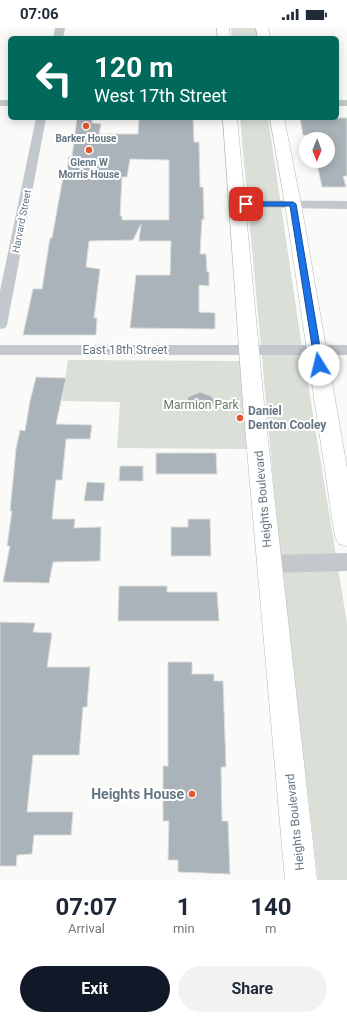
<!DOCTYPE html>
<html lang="en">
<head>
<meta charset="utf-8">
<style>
  body { margin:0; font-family:Roboto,sans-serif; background:#f2f2f3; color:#1f2937; height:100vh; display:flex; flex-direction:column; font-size:15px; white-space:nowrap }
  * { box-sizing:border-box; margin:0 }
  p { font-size:13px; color:#747a83 }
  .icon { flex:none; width:22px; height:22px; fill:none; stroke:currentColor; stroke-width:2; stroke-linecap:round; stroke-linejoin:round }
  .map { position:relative; height:852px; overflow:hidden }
  .drawer { display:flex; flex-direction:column; background:#fff; flex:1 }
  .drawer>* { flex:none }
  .hud { position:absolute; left:8px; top:8px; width:331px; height:84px; border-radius:6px; box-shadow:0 2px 10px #0003; background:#00695c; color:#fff; overflow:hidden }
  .needle { width:26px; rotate:181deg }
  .controls { position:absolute; left:299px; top:104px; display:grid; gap:8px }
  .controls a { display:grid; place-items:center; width:36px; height:36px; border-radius:50%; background:#fff; box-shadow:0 2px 10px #0003; font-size:20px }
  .pin { position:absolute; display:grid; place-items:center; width:34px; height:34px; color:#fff; margin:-17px; border-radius:8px; box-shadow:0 2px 6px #0006 }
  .me { position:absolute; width:44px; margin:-22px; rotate:351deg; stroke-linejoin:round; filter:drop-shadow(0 0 3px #0008) }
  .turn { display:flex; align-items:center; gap:14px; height:84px; padding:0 20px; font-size:18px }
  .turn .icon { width:52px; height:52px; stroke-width:2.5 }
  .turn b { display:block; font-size:28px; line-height:34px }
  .eta { display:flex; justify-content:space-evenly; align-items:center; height:68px; text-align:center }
  .eta b { font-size:24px; font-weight:700; line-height:28px }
  .primary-button { display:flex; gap:8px; margin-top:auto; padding:8px 20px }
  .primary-button a { flex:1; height:46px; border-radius:24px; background:#111827; color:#fff; font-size:16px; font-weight:700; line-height:46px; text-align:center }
  .primary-button a+a { background:#f2f2f3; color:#1f2937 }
  .status { display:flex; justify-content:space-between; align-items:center; height:28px; padding:0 20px; background:#fff; direction:ltr }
  .status svg { height:11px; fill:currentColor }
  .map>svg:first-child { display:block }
  .green { fill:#dadfd7 }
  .building { fill:#aab3b9; stroke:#dcdcda; fill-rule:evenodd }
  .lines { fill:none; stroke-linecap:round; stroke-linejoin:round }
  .secondary-casing { stroke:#b3babf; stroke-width:1 }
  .minor { fill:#c3c8cc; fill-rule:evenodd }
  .tertiary { fill:#c3c8cc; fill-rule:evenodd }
  .secondary { fill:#fff; fill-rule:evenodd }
  .route { fill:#1a73e8; stroke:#114b97 }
  .poi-dot { fill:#e4572e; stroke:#fff; stroke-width:1.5 }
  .labels { text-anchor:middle; stroke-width:4; stroke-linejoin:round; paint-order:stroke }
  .far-poi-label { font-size:10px; font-weight:bold; fill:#657683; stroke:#fff }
  .far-street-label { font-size:10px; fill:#657683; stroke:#fff }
  .street-label { font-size:12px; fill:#657683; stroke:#fff }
  .park-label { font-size:12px; fill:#687a64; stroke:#fff }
  .poi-label { font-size:12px; font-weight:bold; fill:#657683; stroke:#fff; text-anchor:start }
  .near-poi-label { font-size:14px; font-weight:bold; fill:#657683; stroke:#fff; text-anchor:end }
</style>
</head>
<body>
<div class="status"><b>07:06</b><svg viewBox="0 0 49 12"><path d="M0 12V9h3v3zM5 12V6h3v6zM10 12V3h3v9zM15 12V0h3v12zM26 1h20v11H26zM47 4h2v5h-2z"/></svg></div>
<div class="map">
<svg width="347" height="852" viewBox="0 0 347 852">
  <rect width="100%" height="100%" fill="#fafaf8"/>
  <g class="green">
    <polygon points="231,0 256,0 258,10 232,10"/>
    <polygon points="240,90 268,90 301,313 347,595 347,852 318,852 280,526"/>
    <polygon points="68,332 242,333 248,421 117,420 120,374 62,373"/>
  </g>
  <g class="building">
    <path d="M77,90H92V95L101,96L99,106H138L139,90H193L194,114H199L200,159H203L204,192L202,191L200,226H206L207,244H209V258L199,257V284L215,285V301L130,300L136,247H170L171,213H139L141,196L133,212L89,213L86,239L100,241L94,290H97L96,307H23L33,261H42L50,210H52L64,144H67L69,129H72ZM130,131L169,132V192H122V188H120L122,149H127Z"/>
    <polygon points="300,90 347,90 347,148 343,148 346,159 322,159 317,135 328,135 328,108 303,107"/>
    <polygon points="36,349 66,350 56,396 92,397 90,411 66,411 62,452 56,452 52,491 75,491 74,500 101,499 100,533 53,534 49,555 3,554 10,518 7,518 12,483 10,483 16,421 20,402 25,403 30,373"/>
    <polygon points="200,364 211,368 215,373 213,379 206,383 191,382 186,376 188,369"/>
    <polygon points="156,425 216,425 217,446 156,446"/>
    <polygon points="120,438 143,438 143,453 119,453"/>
    <polygon points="87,454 105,455 103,473 84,473"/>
    <polygon points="188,491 210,491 211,528 171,528 171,499 188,499"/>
    <polygon points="119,558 167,558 167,564 217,564 219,593 118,593"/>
    <polygon points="0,594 35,595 33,604 52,605 47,639 90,639 87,679 83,679 79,727 33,727 27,784 73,784 71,807 34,807 32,826 17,827 16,838 0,838"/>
    <polygon points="168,634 192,634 192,646 214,646 214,653 223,653 226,739 221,739 222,793 228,793 230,846 178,844 178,832 168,832 169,793 163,793 163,738 168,738"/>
  </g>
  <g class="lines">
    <defs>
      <g id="secondary">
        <polygon points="217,0 229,0 230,10 218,10"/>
        <polygon points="256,0 268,0 270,10 258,10"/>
        <polygon points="223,90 237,90 264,376 317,852 285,852 243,376"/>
        <polygon points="270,90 284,90 301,176 347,440 347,518 339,516 335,509 285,176"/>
      </g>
    </defs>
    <use href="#secondary" class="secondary-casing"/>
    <g class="minor">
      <polygon points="55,0 65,0 63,10 53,10"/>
      <rect x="0" y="72" width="10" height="6"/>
      <rect x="337" y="72" width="10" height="6"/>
      <polygon points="36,90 46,90 7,297 5,300 0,301 0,263"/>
      <polygon points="236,172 347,173 347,181 232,179 230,176 232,173"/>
      <rect x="0" y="317" width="347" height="10"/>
    </g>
    <polygon class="tertiary" points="347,525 347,543 269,545 261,542 258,536 261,530 269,527"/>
    <use href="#secondary" class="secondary"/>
  </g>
  <polygon class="route" points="244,174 293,174 296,176 323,337 322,339 319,340 315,337 290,178 246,178 243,176"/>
  <g class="poi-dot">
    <circle cx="86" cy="98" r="4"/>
    <circle cx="89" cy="122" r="4"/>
    <circle cx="240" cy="390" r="4"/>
    <circle cx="192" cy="766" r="4"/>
  </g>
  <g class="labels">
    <g class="far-poi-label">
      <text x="86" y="114">Barker House</text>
      <text x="89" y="138">Glenn W<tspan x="89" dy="12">Morris House</tspan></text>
    </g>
    <g class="far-street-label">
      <text transform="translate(21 193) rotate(-79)" y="4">Harvard Street</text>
    </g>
    <g class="street-label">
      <text x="125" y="326">East 18th Street</text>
      <text transform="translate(263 471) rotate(-95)" y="4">Heights Boulevard</text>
      <text transform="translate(295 794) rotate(-96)" y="4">Heights Boulevard</text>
    </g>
    <g class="park-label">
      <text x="201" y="381">Marmion Park</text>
    </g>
    <g class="poi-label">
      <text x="248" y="387">Daniel<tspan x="248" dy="14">Denton Cooley</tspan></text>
    </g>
    <g class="near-poi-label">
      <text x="184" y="771">Heights House</text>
    </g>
  </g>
</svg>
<div class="controls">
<a><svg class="needle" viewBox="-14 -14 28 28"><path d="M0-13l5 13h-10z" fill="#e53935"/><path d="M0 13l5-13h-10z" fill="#747a83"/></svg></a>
</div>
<div class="pin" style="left:246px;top:176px;background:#d93025"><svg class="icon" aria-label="arrive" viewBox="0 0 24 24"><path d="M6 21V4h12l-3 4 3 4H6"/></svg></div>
<svg class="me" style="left:319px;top:337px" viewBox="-20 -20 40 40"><circle r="19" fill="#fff"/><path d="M0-13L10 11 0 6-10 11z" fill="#1a73e8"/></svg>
<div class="hud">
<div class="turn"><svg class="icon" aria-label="left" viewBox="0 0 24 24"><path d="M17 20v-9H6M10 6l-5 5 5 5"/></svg><div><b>120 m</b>West 17th Street</div></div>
</div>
</div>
<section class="drawer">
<div class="eta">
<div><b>07:07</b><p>Arrival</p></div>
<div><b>1</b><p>min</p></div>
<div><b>140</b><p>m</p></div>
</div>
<div class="primary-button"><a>Exit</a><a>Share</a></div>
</section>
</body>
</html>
